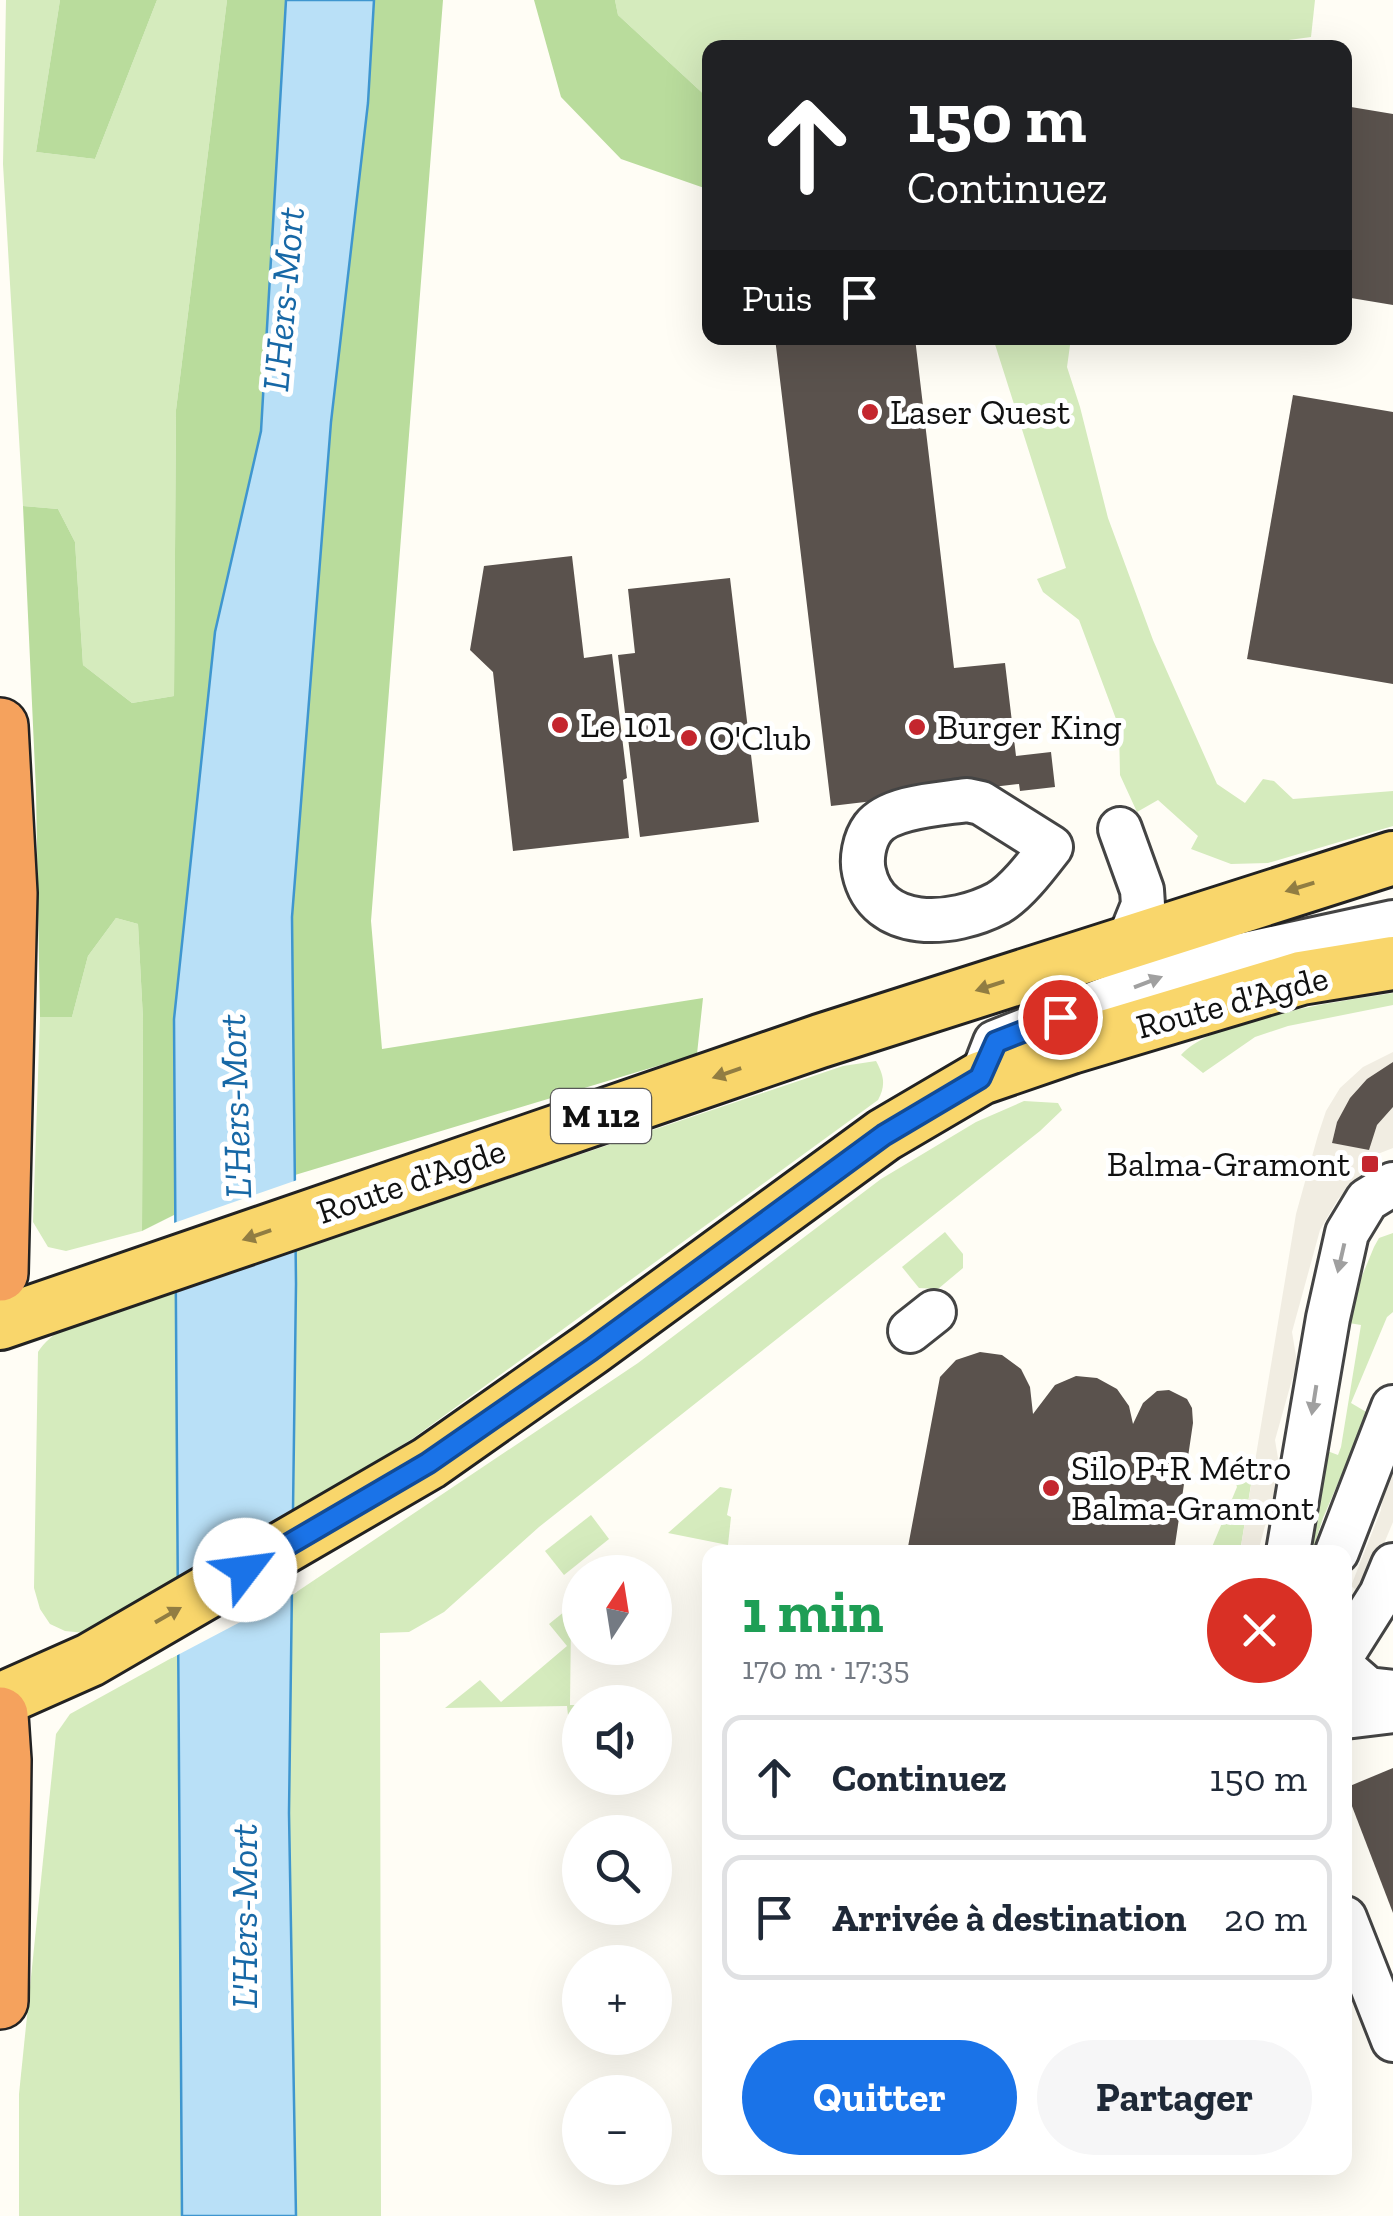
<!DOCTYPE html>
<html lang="fr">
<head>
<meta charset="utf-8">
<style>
  body { margin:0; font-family:"Zilla Slab",serif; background:#f6f6f7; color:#1f2937; height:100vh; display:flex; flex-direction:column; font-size:38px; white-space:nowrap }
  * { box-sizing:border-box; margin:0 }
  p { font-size:32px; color:#747a83 }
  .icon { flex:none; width:55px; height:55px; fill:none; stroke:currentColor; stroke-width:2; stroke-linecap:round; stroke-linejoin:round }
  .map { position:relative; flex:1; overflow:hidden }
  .panel { position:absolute; left:702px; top:1545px; width:650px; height:630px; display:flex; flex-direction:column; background:#fff; border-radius:20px; box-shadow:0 10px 40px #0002 }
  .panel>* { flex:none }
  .top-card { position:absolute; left:702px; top:40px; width:650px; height:305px; border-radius:20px; box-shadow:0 10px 40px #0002; background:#202124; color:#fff; overflow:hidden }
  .needle { width:65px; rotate:12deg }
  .controls { position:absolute; left:562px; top:1555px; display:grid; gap:20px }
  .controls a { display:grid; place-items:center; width:110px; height:110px; border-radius:50%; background:#fff; box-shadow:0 10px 40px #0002; font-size:50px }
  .pin { position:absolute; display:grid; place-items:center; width:85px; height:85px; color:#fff; margin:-42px; border:5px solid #fff; border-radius:50%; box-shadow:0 2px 10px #0007 }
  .me { position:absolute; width:110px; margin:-55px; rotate:60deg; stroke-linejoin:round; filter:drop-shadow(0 0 8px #0008) }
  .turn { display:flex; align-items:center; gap:35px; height:210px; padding:0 40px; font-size:45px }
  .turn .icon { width:130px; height:130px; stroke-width:2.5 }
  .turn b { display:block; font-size:70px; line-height:85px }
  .then { display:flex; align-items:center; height:95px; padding:0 40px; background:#0003; gap:20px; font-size:38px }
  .round { display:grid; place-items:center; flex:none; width:105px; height:105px; border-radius:52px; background:#f6f6f7 }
  .head { display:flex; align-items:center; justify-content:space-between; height:170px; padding:0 40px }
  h1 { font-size:60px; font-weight:700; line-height:75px; color:#1e9e55 }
  .primary-button { display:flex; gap:20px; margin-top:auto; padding:20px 40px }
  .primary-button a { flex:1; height:115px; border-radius:60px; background:#1a73e8; color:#fff; font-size:40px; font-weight:700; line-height:115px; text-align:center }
  .primary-button a+a { background:#f6f6f7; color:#1f2937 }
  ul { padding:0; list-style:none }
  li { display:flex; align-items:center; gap:30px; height:125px; margin:0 20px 15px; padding:0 20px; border:5px solid #e0e1e3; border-radius:20px }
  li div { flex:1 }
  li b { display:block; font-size:38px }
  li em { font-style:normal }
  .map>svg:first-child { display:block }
  .green { fill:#d5ebbd }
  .forest { fill:#b9dc9c }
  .plaza { fill:#f1ede2 }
  .water { fill:#b9e0f7; stroke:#3f96cf; stroke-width:2.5 }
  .pier { fill:#fffdf5 }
  .building { fill:#5a524d }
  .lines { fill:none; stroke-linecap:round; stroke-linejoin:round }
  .minor-casing { stroke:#444; stroke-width:48 }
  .major-casing { stroke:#222; stroke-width:58 }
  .highway-casing { stroke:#222; stroke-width:60 }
  .minor { stroke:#fff; stroke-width:42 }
  .major { stroke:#f9d66b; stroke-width:52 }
  .highway { stroke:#f5a25d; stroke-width:55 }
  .oneway { fill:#917d42 }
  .oneway2 { fill:#a0a0a0 }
  .route-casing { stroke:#114b97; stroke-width:25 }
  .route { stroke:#1a73e8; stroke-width:18 }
  .poi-dot { fill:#c4262e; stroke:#fff; stroke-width:4 }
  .labels { text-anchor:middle; stroke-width:10; stroke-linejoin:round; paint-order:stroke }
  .shield { fill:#fff; stroke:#585858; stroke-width:2.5 }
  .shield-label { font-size:32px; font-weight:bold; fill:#111 }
  .poi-label { font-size:35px; fill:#111; stroke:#fff; text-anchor:start }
  .street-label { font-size:35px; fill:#111; stroke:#fff }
  .water-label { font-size:38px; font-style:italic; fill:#1768a6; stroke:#fff }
</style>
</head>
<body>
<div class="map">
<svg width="1393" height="2216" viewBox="0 0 1393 2216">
  <rect width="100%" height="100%" fill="#fffdf5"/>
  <g class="green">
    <polygon points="6,0 60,0 36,152 95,159 157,0 227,0 176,410 174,696 132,703 83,665 75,542 58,509 23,506 3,164"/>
    <polygon points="615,0 1315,0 1311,37 1235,47 710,48 710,100 618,15"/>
    <polygon points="993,338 1071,338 1067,367 1080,407 1108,518 1153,640 1217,784 1245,803 1263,779 1274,781 1293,799 1393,791 1393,826 1268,863 1231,864 1191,849 1198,836 1158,800 1137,812 1120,775 1119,727 1079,620 1043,592 1037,579 1066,568"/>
    <polygon points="116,918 138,924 143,1019 142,1231 66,1251 48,1247 33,1222 40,1017 72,1017 88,956"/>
    <path d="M1393,993V1005L1288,1026L1255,1037L1203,1073L1181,1055C1213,1018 1343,1001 1393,993Z"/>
    <path d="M876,1061C884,1076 886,1085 878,1100L412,1439L294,1511L296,1250L843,1066Z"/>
    <polygon points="1024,1101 1058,1103 1062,1110 1040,1131 539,1527 444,1612 409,1632 380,1633 381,2216 296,2216 289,1813 292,1595 638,1363 881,1179 976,1122"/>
    <polygon points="945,1232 963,1254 963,1268 938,1289 919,1288 902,1267"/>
    <polygon points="1393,1233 1393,1312 1387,1317 1351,1403 1368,1413 1323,1518 1312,1552 1304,1552 1322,1449 1338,1455 1341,1447 1361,1325 1343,1322 1374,1247 1379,1238"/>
    <path d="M176,1289L177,1580L85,1633L65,1631L50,1624L40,1609L34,1588L38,1352C64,1313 133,1303 176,1289Z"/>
    <polygon points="1229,1460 1254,1466 1240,1552 1212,1547 1237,1487"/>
    <polygon points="720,1487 732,1489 727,1515 731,1517 728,1545 668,1533"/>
    <polygon points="591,1515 609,1539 564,1575 545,1551"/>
    <polygon points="580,1599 580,1620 571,1620 570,1705 580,1705 580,1729 570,1734 567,1706 445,1708 480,1680 501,1702 567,1646 549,1624"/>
    <polygon points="177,1655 182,2216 19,2216 19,2094 56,1734 70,1714"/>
  </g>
  <g class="forest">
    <polygon points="60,0 157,0 95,159 36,152"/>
    <polygon points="227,0 286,0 261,431 215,632 174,1019 176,1214 142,1231 143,1019 138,924 116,918 88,956 72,1017 40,1017 36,791 23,506 58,509 75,542 83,665 132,703 174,696 176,410"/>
    <polygon points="374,0 443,0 371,921 382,1049 703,998 697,1054 295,1175 292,917 331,422 368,103"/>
    <polygon points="534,0 615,0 618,15 710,100 710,190 621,159 561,97"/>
  </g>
  <g class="plaza">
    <polygon points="1393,1052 1393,1062 1359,1087 1337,1122 1332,1143 1368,1149 1377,1125 1393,1107 1393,1148 1365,1159 1369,1173 1358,1179 1338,1199 1320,1230 1292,1332 1297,1362 1275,1440 1280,1470 1258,1552 1240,1552 1296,1214 1318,1135 1326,1111 1340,1088 1363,1067"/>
    <polygon points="1393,1461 1393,1522 1365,1589 1360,1593 1351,1586 1381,1510 1384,1478"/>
  </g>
  <polygon class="water" points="286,0 374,0 368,103 331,422 292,917 296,1284 289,1813 296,2216 182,2216 174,1019 215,632 261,431"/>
  <g class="pier">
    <polygon points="300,1179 301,1249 171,1290 171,1224"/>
    <polygon points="299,1508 297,1592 172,1658 172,1584"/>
  </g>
  <g class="building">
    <polygon points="1345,106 1393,114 1393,305 1345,297"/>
    <polygon points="775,338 915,338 954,668 1005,663 1016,756 1051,752 1055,787 1020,791 1019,784 831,806"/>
    <polygon points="1293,395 1393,412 1393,684 1247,659"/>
    <polygon points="572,556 584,658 612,654 627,778 623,780 629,838 513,851 493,672 470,650 484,566"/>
    <polygon points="730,578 759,822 640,837 618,655 635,653 628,589"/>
    <polygon points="1393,1062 1393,1107 1377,1125 1369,1150 1332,1143 1337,1122 1350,1098 1367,1079"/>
    <polygon points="980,1352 1002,1355 1021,1369 1030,1387 1033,1414 1055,1385 1076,1376 1097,1378 1117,1389 1129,1406 1133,1424 1143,1403 1157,1391 1169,1390 1187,1399 1192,1408 1193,1423 1174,1552 907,1552 940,1377 956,1360"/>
    <polygon points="1393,1768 1393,1913 1345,1788"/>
  </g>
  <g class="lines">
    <defs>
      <g id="minor">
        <path d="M967,800L981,803L1051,847C1037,865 1017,892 998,903C953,927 877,933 864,872C861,859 864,840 873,828C890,806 941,804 967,800Z"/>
        <polyline points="1120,829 1142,890 1143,905 1128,942"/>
        <polyline points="981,1078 995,1042 1190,966 1393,922"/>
        <polyline points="910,1331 934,1312"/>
        <polyline points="1288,1552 1328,1318 1347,1233 1367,1200 1393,1184"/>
        <polyline points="1337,1552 1393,1407"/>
        <polyline points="1345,1651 1381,1594 1393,1565"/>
        <polyline points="1345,1669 1368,1689 1393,1692"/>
        <polyline points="1345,1717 1393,1711"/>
        <polyline points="1345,1918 1393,2040"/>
      </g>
      <g id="major">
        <polyline points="0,1323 820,1041 1393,858"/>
        <polyline points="0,1700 90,1660 429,1463 591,1349 884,1135 981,1078 1071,1047 1301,978 1393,963"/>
      </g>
      <g id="highway">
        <polyline points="0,726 9,893 0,1273"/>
        <polyline points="0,1715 3,1760 0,2001"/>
      </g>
    </defs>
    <use href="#minor" class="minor-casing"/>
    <use href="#major" class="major-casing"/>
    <use href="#highway" class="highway-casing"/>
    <use href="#minor" class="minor"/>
    <use href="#major" class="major"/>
    <use href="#highway" class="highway"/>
  </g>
  <defs><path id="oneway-solid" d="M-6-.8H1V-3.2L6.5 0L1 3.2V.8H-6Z" transform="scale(2.5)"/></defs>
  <g class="oneway">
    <use href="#oneway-solid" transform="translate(1300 887) rotate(163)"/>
    <use href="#oneway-solid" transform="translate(990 986) rotate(162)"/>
    <use href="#oneway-solid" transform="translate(727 1073) rotate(161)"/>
    <use href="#oneway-solid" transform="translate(257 1235) rotate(161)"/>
    <use href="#oneway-solid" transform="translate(168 1615) rotate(-30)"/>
  </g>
  <g class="oneway2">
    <use href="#oneway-solid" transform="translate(1148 982) rotate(-21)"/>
    <use href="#oneway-solid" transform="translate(1341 1258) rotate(103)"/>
    <use href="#oneway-solid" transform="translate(1314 1400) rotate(99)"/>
  </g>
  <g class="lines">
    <defs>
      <polyline id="route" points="245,1570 428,1463 591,1350 884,1135 980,1078 996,1042 1060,1017"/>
    </defs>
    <use href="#route" class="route-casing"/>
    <use href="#route" class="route"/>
  </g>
  <g class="poi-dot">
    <circle cx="870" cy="412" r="10"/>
    <circle cx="560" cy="725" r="10"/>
    <circle cx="917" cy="727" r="10"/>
    <circle cx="689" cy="738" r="10"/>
    <rect x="1360" y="1154" width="20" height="20" rx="5"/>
    <circle cx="1051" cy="1488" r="10"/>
  </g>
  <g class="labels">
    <rect class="shield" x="551" y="1089" width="100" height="54" rx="8"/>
    <g class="shield-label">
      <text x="601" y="1127">M 112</text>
    </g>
    <g class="poi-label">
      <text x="890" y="424">Laser Quest</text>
      <text x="580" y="737">Le 101</text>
      <text x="937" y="739">Burger King</text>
      <text x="709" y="750">O'Club</text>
      <text x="1350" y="1176" text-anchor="end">Balma-Gramont</text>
      <text x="1071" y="1480">Silo P+R Métro<tspan x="1071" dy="40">Balma-Gramont</tspan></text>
    </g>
    <g class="street-label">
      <text transform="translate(1232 1002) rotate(-15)" y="12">Route d'Agde</text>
      <text transform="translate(411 1181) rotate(-19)" y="12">Route d'Agde</text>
    </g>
    <g class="water-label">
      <text transform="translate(283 299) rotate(-85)" y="13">L'Hers-Mort</text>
      <text transform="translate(235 1106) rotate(-92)" y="13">L'Hers-Mort</text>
      <text transform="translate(244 1916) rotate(-90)" y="13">L'Hers-Mort</text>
    </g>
  </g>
</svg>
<div class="controls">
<a><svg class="needle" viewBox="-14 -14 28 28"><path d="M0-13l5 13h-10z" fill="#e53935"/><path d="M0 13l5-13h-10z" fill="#747a83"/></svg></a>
<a><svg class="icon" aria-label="sound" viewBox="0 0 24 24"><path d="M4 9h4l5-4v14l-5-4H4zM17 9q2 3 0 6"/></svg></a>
<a><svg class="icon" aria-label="search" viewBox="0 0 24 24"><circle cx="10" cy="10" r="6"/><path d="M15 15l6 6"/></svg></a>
<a>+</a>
<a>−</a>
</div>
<div class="pin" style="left:1060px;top:1017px;background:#d93025"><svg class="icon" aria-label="arrive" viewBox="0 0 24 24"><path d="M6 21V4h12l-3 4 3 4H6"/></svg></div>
<svg class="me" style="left:245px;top:1570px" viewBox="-20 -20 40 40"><circle r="19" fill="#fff"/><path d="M0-13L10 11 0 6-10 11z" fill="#1a73e8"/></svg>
<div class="top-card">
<div class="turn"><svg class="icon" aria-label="ahead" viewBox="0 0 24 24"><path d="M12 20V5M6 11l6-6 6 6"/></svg><div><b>150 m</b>Continuez</div></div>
<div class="then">Puis<svg class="icon" aria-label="arrive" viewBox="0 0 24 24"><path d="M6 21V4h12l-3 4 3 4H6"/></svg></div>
</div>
<section class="panel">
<div class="head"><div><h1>1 min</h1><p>170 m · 17:35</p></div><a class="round" style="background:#d93025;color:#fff"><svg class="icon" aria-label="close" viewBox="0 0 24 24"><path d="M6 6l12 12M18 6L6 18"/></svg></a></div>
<ul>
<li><svg class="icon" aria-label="ahead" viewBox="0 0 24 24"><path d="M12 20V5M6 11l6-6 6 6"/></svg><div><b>Continuez</b></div><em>150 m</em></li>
<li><svg class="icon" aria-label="arrive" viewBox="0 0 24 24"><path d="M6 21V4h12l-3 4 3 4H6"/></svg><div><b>Arrivée à destination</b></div><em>20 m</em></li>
</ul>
<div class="primary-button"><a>Quitter</a><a>Partager</a></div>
</section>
</div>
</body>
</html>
